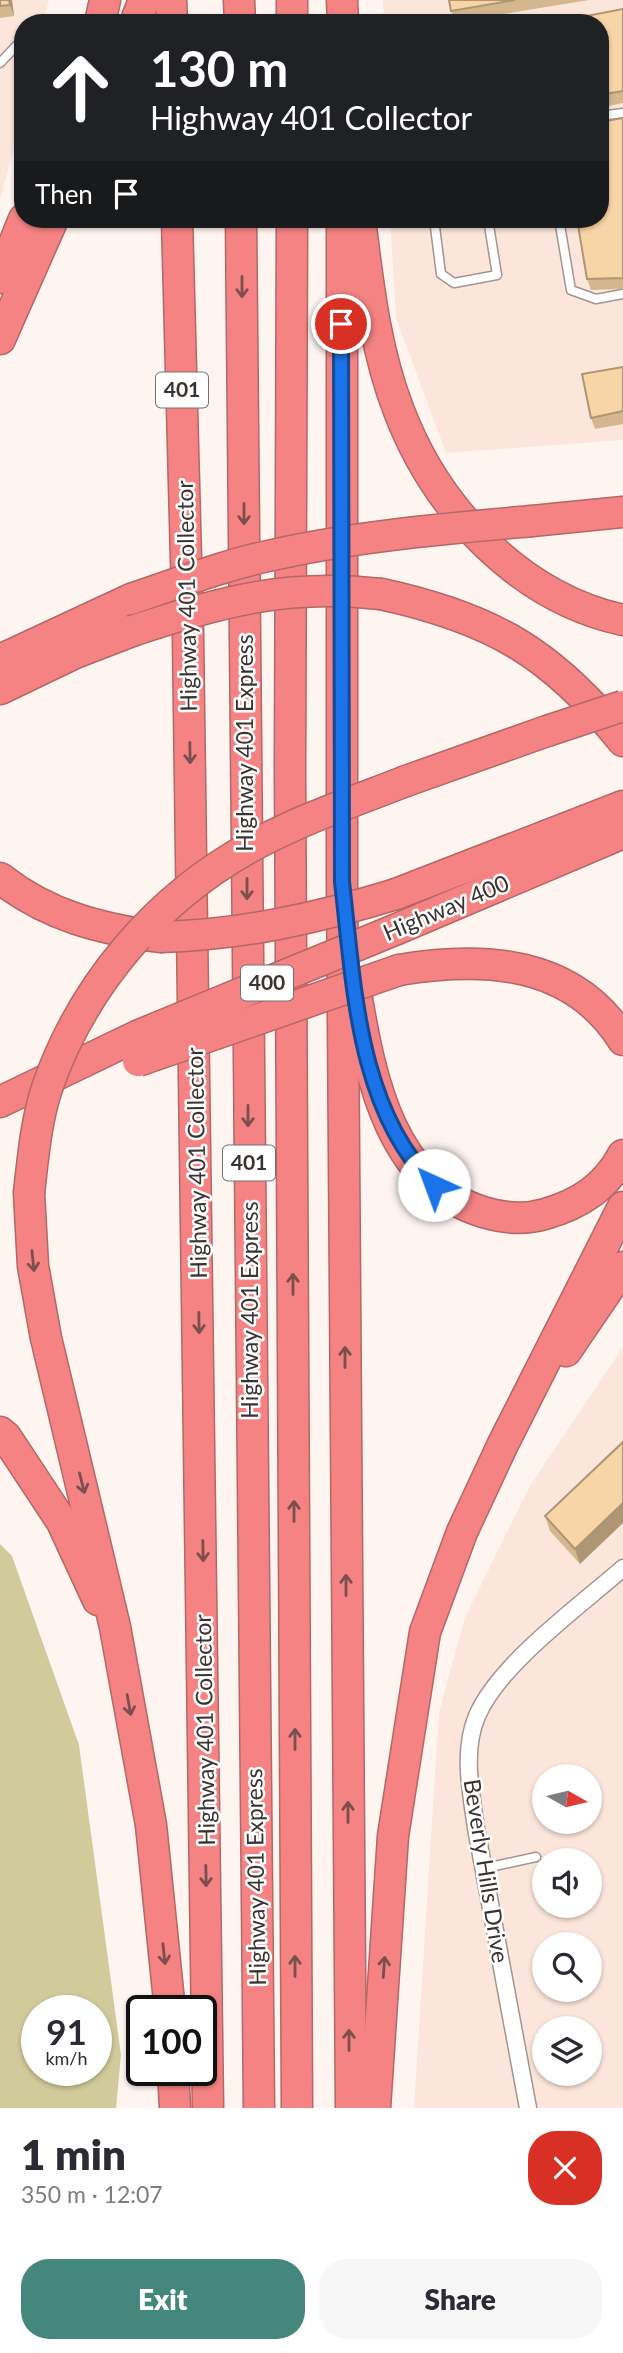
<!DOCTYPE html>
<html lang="en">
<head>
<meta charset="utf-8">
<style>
  body { margin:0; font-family:Lato,sans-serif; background:#f7f7f7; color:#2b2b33; height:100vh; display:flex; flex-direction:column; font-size:26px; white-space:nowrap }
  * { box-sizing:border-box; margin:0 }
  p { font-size:23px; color:#7c7c81 }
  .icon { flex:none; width:38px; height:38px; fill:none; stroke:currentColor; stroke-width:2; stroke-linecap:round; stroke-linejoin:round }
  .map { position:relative; height:2108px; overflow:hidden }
  .details { display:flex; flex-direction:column; background:#fff; flex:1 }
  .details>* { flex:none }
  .guide { position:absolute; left:14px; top:14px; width:595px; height:214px; border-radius:28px; box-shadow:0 2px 5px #0004; background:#202124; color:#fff; overflow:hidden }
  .needle { width:46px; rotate:98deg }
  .fabs { position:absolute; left:532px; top:1764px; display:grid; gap:14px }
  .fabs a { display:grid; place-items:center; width:70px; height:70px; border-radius:50%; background:#fff; box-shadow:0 2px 5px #0004; font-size:35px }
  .speed { position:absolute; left:21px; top:1995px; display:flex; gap:14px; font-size:35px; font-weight:700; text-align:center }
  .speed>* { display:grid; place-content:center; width:91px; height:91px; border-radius:50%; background:#fff; box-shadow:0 2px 5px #0004; line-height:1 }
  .speed small { font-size:18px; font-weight:400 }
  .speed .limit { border:4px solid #111; border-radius:10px; background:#fff; color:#111 }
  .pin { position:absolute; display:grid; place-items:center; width:60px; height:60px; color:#fff; margin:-30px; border:4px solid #fff; border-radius:50%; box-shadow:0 2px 7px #0007 }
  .me { position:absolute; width:77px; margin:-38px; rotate:317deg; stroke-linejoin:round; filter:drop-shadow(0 0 5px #0008) }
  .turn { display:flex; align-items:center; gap:24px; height:147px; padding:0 21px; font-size:32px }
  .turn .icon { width:91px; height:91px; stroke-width:2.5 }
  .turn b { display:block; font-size:49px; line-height:60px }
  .then { display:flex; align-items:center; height:66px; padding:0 21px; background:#0003; gap:14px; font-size:26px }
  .round { display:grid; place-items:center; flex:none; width:74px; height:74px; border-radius:28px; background:#f7f7f7 }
  .head { display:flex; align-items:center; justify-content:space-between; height:119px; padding:0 21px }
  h1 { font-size:42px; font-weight:800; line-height:52px }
  .button { display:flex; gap:14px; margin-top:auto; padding:14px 21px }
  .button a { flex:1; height:80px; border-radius:28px; background:#44887d; color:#fff; font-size:28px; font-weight:800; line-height:80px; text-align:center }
  .button a+a { background:#f7f7f7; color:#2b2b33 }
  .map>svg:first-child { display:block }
  .built { fill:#fce6db; fill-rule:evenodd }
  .green { fill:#d1ca9a; fill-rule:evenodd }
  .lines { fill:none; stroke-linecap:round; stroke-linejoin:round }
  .lane-casing { stroke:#a3958e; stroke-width:11 }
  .street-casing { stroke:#a3958e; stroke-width:19 }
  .highway-casing { stroke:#b36767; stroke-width:33 }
  .lane { stroke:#fff; stroke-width:8 }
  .street { stroke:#fff; stroke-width:16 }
  .highway { stroke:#f58384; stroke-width:30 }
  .highway-bridge-casing { stroke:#b36767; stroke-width:33; stroke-linecap:butt }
  .highway-bridge { stroke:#f58384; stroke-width:30 }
  .wall { fill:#d5b78f }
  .shaded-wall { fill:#ae9574 }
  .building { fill:#f8d5a6; stroke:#ae9574; stroke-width:2 }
  .oneway { stroke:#7b4f4d }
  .route-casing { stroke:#114b97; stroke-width:18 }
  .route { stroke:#1a73e8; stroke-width:12 }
  .labels { text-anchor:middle; stroke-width:5; stroke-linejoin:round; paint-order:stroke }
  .shield { fill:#fff; stroke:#74706e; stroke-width:2 }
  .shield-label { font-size:21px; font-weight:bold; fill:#393330 }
  .street-label { font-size:23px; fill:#393330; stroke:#fff }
</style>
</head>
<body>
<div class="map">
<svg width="623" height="2108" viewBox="0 0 623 2108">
  <rect width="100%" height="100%" fill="#fef5f1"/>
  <g class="built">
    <polygon points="0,0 49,0 43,23 23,23 23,113 0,200"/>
    <polygon points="383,0 623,0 623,440 446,453 396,318 390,219 600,219 600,23 384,23"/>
    <path d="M623,1347V2108H414L439,1712L465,1617L531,1484ZM544,1776H590V1822H544ZM544,1860H590V1906H544ZM544,1944H590V1990H544ZM544,2028H590V2074H544Z"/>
  </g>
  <path class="green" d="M0,1544L12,1556L79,1745L121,2055L116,2108H0ZM37,2011H96V2070H37Z"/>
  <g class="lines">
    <defs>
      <g id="lane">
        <polyline points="0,63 17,45"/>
        <polyline points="600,116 623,113"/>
        <polyline points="434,219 441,274 454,283 497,275 488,219"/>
        <polyline points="559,219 571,290 596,299 623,294"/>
        <polyline points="485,1868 536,1857"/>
      </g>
      <path id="street" d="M528,2108L476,1828C471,1792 462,1751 477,1716C499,1664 580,1606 623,1568"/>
      <g id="highway">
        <polyline points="171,0 172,23"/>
        <polyline points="239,0 240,23"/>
        <polyline points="292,0 292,23"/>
        <polyline points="342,0 343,23"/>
        <polyline points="100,23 105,0"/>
        <polyline points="135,23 144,0"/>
        <polyline points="177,219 188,635 208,2108"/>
        <polyline points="241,219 259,2108"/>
        <polyline points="292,219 290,770 297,2108"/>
        <polyline points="342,219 342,882 351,2108"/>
        <path d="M360,219C368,283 375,350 399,411C436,508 518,597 623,620"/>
        <polyline points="0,278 24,219"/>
        <polyline points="0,339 53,219"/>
        <polyline points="532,521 623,512"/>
        <path d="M381,594C492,618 552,653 623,741"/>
        <polyline points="0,660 131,599"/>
        <polyline points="0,689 75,653 132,631"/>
        <polyline points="406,781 547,731"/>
        <path d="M0,878C48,916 101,929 160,937"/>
        <polyline points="396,894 623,806"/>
        <polyline points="397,929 623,833"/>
        <path d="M399,970C484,956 573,960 623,1040"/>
        <path d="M357,999C371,1081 392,1184 483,1212C503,1218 525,1220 545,1214C580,1204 606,1187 623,1155"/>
        <polyline points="0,1102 137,1036"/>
        <polyline points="29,1193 33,1266 46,1338 115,1627 151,1825 170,2011"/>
        <polyline points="566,1351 623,1267"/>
        <polyline points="0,1432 6,1437 62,1522 98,1600"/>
        <polyline points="173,2070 175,2108"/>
        <polyline points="375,2108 393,1836 425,1632 462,1532 503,1444 623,1207"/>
      </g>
    </defs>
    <use href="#lane" class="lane-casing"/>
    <use href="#street" class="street-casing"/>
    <use href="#highway" class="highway-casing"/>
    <use href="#lane" class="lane"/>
    <use href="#street" class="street"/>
    <use href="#highway" class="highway"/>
    <defs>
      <g id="highway-bridge">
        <path d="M131,599C176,584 222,566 268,556C355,536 443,529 532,521"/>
        <path d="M132,631C221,602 286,583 381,594"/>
        <polyline points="547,731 623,706"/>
        <path d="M160,937C242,935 318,918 396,894"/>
        <polyline points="137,1036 397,929"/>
        <polyline points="138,1061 399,970"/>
        <path d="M29,1193C33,1158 36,1121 47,1088C83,984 158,897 254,845C302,819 355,801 406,781"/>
      </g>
    </defs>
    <use href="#highway-bridge" class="highway-bridge-casing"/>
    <use href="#highway-bridge" class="highway-bridge"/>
  </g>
  <g class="wall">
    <polygon points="0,0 12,0 14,16 0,18"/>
    <polygon points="449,0 589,0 455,22 451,11"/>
    <polygon points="623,9 623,103 609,106 604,94"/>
    <polygon points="623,118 623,289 591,290 587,279"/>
    <polygon points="623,367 623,424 595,429 591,418"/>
    <polygon points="623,1442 580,1564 550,1531 545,1516"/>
  </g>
  <g class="shaded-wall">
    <polygon points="9,0 12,0 14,16 10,5"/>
    <polygon points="623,1503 623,1523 580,1564 575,1549"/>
  </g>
  <g class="building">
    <polygon points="0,0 9,0 10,5 0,6"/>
    <polygon points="449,0 515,0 451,11"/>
    <polygon points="623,9 623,91 604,94 600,68 600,23 565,23 565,20"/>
    <polygon points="623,118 623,278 587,279 577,219 600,219 600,122"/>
    <polygon points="623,367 623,411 591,418 582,374"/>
    <polygon points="623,1442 623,1503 575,1549 545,1516"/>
  </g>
  <defs><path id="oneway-shaft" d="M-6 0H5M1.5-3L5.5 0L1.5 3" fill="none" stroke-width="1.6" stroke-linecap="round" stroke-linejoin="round" transform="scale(1.75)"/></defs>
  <g class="oneway">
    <use href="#oneway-shaft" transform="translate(242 287) rotate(90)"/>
    <use href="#oneway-shaft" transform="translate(244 514) rotate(90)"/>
    <use href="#oneway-shaft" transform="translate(190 753) rotate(89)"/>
    <use href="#oneway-shaft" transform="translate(247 889) rotate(90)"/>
    <use href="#oneway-shaft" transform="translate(248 1116) rotate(90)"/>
    <use href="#oneway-shaft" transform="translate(33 1261) rotate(84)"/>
    <use href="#oneway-shaft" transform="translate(293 1284) rotate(-90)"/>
    <use href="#oneway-shaft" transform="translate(199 1323) rotate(89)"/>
    <use href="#oneway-shaft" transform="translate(345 1357) rotate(-90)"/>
    <use href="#oneway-shaft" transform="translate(82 1483) rotate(76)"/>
    <use href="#oneway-shaft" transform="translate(294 1511) rotate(-90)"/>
    <use href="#oneway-shaft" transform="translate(203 1551) rotate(89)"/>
    <use href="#oneway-shaft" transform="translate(346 1585) rotate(-90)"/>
    <use href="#oneway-shaft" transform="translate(129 1705) rotate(80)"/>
    <use href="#oneway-shaft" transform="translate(295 1739) rotate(-90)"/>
    <use href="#oneway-shaft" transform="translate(348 1812) rotate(-90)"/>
    <use href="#oneway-shaft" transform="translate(206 1876) rotate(89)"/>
    <use href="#oneway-shaft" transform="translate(164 1954) rotate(84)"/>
    <use href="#oneway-shaft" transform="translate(295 1966) rotate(-90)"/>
    <use href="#oneway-shaft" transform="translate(384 1967) rotate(-86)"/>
    <use href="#oneway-shaft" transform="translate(349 2040) rotate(-90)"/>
  </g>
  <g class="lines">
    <defs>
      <path id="route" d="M341,324L342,882C354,984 357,1109 434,1185"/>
    </defs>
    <use href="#route" class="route-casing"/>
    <use href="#route" class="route"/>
  </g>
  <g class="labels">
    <g class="shield">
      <rect x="156" y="372.5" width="52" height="35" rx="5"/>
      <rect x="241" y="965.5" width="52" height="35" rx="5"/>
      <rect x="223" y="1145.5" width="52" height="35" rx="5"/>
    </g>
    <g class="shield-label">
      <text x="182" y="397">401</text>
      <text x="267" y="990">400</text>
      <text x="249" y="1170">401</text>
    </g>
    <g class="street-label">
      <text transform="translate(187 596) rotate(-91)" y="8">Highway 401 Collector</text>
      <text transform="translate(245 743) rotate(-90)" y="8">Highway 401 Express</text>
      <text transform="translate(446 908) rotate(-23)" y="8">Highway 400</text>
      <text transform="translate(197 1163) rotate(-91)" y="8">Highway 401 Collector</text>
      <text transform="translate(250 1310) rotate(-90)" y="8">Highway 401 Express</text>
      <text transform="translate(205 1730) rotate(-91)" y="8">Highway 401 Collector</text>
      <text transform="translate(486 1871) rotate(81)" y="8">Beverly Hills Drive</text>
      <text transform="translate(256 1877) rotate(-91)" y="8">Highway 401 Express</text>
    </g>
  </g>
</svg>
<div class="fabs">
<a><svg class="needle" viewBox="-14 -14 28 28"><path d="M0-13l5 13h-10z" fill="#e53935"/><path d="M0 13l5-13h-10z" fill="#7c7c81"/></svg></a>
<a><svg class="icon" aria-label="sound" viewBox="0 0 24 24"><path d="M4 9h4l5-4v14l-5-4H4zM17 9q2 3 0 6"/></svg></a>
<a><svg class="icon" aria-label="search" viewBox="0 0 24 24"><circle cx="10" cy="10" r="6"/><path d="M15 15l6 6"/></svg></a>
<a><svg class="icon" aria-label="layers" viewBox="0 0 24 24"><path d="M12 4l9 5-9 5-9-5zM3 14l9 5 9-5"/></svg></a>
</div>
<div class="speed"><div>91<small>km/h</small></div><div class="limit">100</div></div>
<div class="pin" style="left:341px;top:324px;background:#d93025"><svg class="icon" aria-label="arrive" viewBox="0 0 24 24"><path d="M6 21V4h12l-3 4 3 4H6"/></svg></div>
<svg class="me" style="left:434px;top:1185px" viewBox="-20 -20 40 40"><circle r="19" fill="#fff"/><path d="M0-13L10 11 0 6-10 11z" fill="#1a73e8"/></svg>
<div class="guide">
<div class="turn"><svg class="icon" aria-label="ahead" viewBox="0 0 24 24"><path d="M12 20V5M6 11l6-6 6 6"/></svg><div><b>130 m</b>Highway 401 Collector</div></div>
<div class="then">Then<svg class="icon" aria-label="arrive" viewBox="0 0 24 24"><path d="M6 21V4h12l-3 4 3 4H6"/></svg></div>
</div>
</div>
<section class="details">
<div class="head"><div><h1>1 min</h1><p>350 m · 12:07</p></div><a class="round" style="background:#d93025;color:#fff"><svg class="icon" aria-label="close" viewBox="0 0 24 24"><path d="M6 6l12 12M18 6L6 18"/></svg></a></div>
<div class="button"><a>Exit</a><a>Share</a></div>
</section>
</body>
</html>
